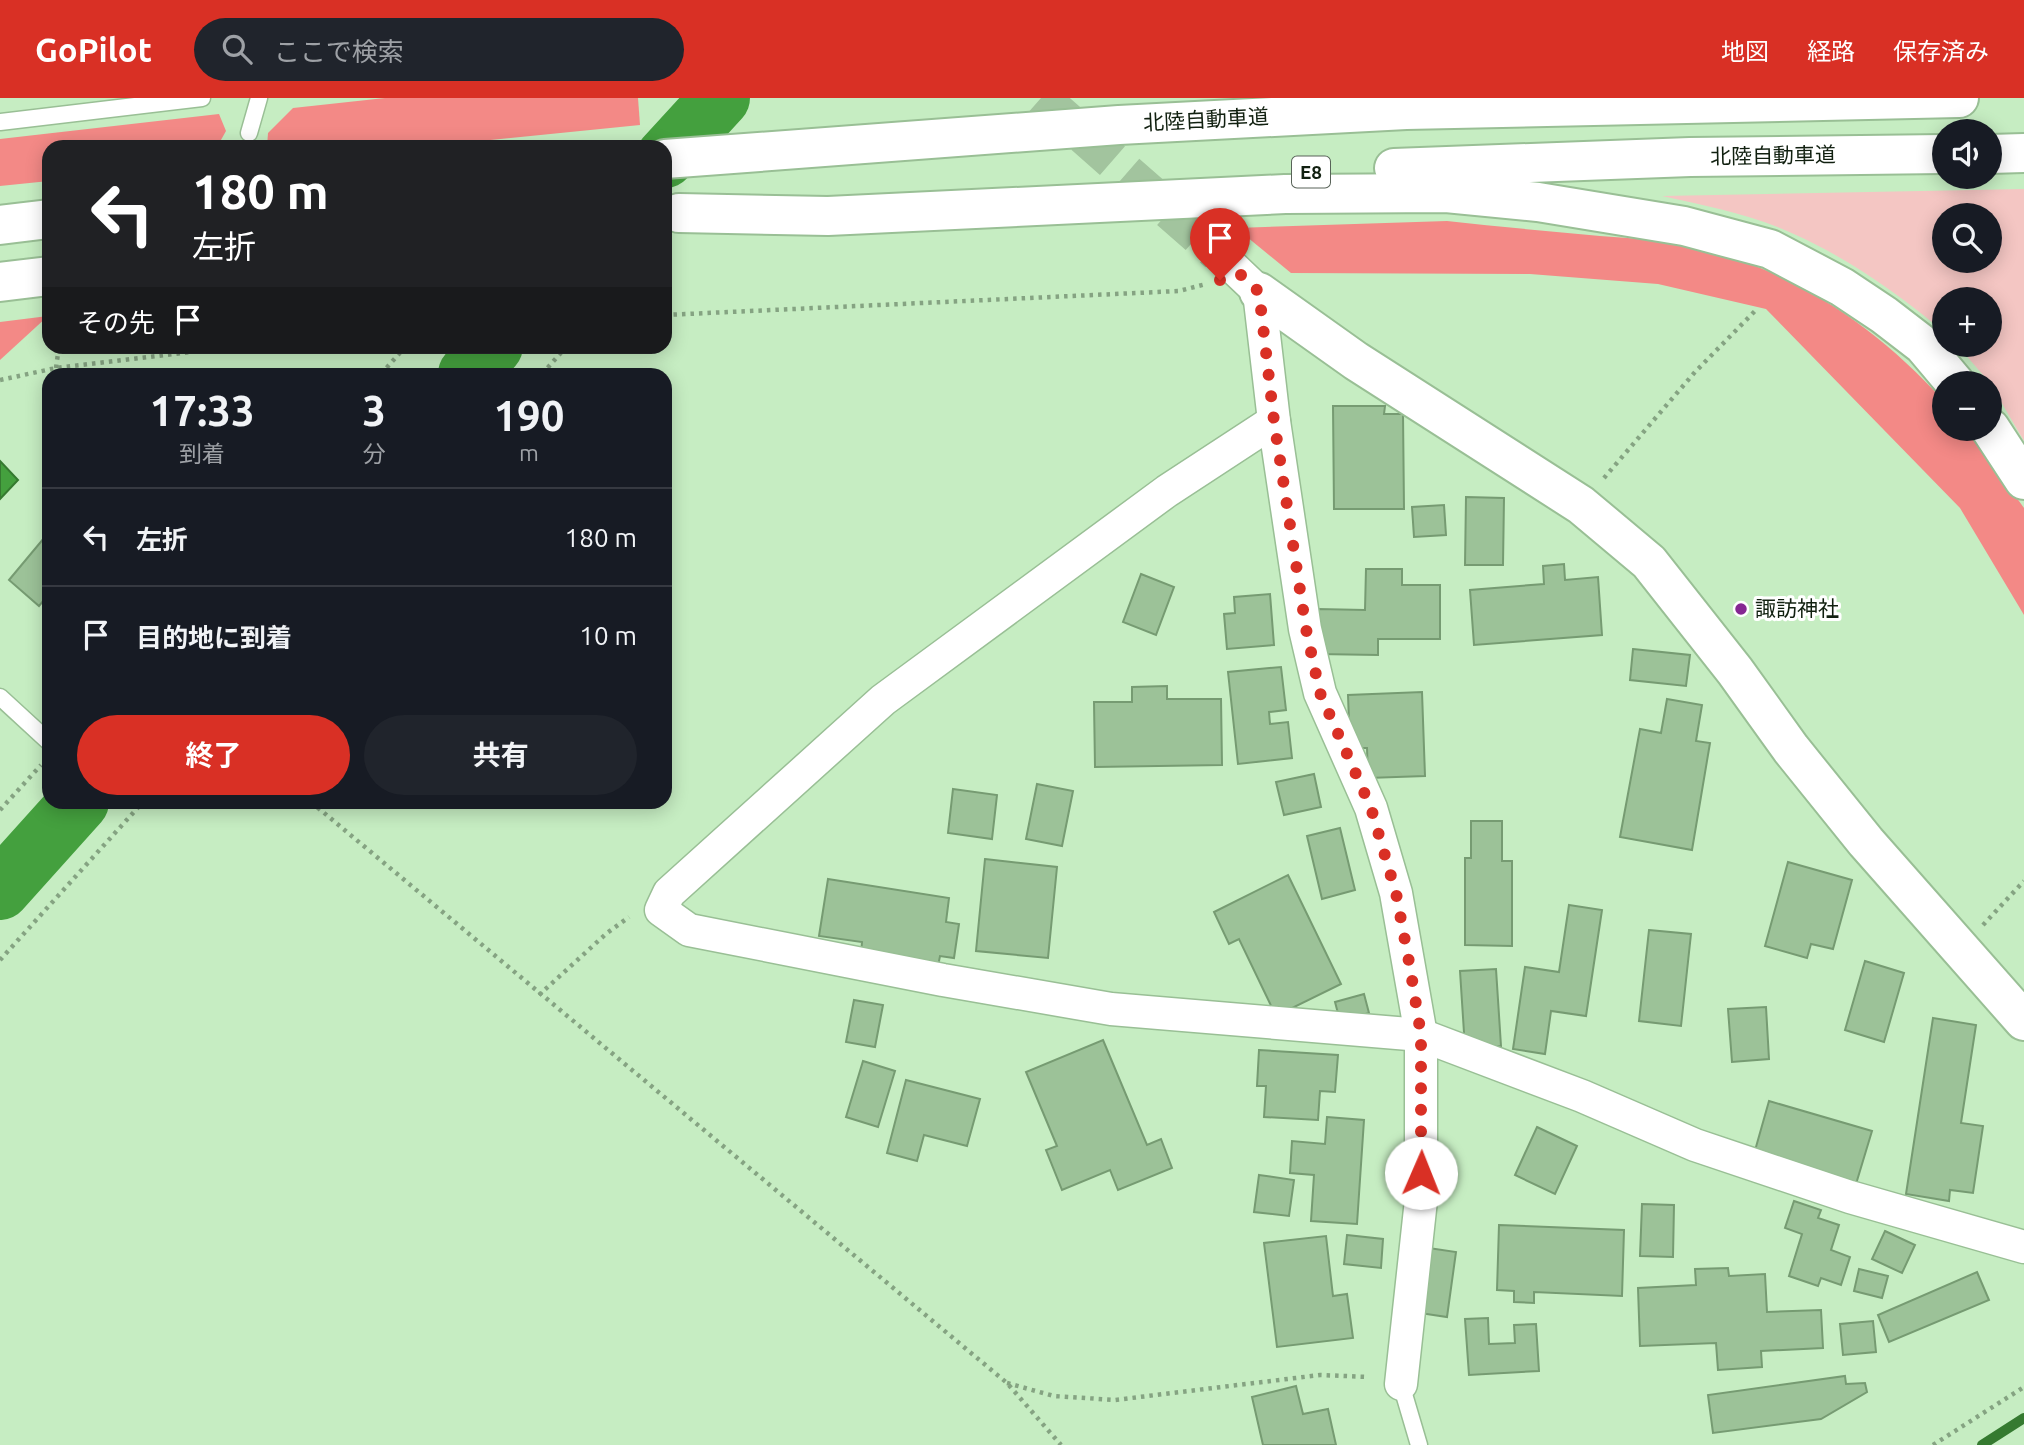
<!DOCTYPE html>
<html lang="ja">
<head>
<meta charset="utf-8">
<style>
  body { margin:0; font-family:Ubuntu,"Noto Sans JP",sans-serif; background:#20242c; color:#f1f3f6; height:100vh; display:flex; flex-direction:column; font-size:26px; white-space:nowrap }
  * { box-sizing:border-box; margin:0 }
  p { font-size:23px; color:#9ea1a6 }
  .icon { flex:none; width:38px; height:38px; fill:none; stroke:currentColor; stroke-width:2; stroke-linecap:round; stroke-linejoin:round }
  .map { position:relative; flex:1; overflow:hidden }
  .panel { position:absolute; left:42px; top:270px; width:630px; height:441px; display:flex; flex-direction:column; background:#171b24; border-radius:21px; box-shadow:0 4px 18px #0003 }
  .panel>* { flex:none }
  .hud { position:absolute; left:42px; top:42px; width:630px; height:214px; border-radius:21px; box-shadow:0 4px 18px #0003; background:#202124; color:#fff; overflow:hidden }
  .buttons { position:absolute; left:1932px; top:21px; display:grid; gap:14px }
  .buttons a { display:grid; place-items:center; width:70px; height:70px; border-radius:50%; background:#171b24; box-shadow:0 4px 18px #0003; font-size:35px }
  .pin { position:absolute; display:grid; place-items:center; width:60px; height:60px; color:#fff; margin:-72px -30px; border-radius:50% 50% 50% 0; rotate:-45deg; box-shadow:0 0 7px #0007 }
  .pin .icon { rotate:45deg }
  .me { position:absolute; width:77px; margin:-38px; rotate:1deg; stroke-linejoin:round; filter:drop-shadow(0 0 5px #0008) }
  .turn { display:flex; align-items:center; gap:24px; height:147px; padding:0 35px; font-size:32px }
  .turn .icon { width:91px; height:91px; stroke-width:2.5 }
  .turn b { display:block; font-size:49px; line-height:60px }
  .then { display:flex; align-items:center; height:66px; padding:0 35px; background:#0003; gap:14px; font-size:26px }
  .eta { display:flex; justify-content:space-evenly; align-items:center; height:119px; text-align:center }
  .eta b { font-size:42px; font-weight:700; line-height:49px }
  .button { display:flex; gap:14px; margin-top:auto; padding:14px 35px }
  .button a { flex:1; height:80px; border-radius:42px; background:#d93025; color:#fff; font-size:28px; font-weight:700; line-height:80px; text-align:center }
  .button a+a { background:#20242c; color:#f1f3f6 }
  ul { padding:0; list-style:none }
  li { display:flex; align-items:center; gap:21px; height:98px; padding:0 35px; border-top:2px solid #363941 }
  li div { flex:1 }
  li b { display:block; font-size:26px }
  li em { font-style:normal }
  header { display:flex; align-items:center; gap:42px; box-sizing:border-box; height:98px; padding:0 35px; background:#d93025; color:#fff }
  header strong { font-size:33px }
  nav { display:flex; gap:38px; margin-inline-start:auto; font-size:24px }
  .search { width:490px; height:63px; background:#20242c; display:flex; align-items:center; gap:18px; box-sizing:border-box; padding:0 24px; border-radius:38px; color:#9ea1a6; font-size:26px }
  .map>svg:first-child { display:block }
  .green { fill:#f4c6c3; fill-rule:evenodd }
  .forest { fill:#f38986 }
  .water { fill:#44a03e; stroke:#357a30; stroke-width:2 }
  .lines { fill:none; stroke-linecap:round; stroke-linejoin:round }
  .stream { stroke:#357a30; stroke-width:10 }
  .river { stroke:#44a03e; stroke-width:60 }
  .building { fill:#9cc298; stroke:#769b72; stroke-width:2 }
  .tertiary-tunnel { stroke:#a2c49e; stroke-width:38; stroke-dasharray:38 19; stroke-linecap:butt }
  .service-casing { stroke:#99bf95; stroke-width:19 }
  .minor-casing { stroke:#99bf95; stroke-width:35 }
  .tertiary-casing { stroke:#99bf95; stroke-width:42 }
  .motorway-casing { stroke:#99bf95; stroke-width:42 }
  .path { stroke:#85a382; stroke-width:4.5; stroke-dasharray:3.5 5; stroke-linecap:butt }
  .service { stroke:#fff; stroke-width:16 }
  .minor { stroke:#fff; stroke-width:32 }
  .tertiary { stroke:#fff; stroke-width:38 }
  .motorway { stroke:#fff; stroke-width:38 }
  .route { stroke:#d93025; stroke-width:12; stroke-dasharray:0 21.6 }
  .poi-dot { fill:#852792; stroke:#fff; stroke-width:2.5 }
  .labels { text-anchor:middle; stroke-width:6; stroke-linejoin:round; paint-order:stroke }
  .shield { fill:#fff; stroke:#586358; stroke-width:2 }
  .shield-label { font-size:19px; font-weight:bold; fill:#112010 }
  .street-label { font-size:21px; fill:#112010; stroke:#fff }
  .poi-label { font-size:21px; fill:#112010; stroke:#fff; text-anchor:start }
</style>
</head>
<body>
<header>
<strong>GoPilot</strong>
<div class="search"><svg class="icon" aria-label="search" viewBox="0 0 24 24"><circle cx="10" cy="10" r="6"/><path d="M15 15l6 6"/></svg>ここで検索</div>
<nav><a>地図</a><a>経路</a><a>保存済み</a></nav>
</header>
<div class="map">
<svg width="2024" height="1347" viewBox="0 0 2024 1347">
  <rect width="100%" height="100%" fill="#c6edc2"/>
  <path class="green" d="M2024,91V343L1990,285L1957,247H1990V201H1944V234C1900,197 1849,161 1796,137C1754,117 1707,108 1662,98ZM1944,117H1990V163H1944Z"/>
  <g class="forest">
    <polygon points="385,0 638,0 640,27 422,49 267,49 268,35 293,10"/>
    <polygon points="219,16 226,33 217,49 49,49 49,83 0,88 0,41"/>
    <path d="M1447,123C1498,129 1549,133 1600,138C1636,141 1676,142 1711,153C1804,179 1879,232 1944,303V331H1967L2024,410V517L1960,410L1766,211L1658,186L1530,176L1291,175L1236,130Z"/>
    <polygon points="48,218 0,262 0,224"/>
  </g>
  <polygon class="water" points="0,363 18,382 0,401"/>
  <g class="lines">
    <polyline class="stream" points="1982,1347 2024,1320"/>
    <g class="river">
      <polyline points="665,60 720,0"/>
      <polyline points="468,276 493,248"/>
      <polyline points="0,792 79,704"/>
    </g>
  </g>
  <g class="building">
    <polygon points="1333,308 1385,308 1384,316 1403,316 1404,411 1334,411"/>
    <polygon points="1466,399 1504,400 1503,467 1465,467"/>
    <polygon points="1444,407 1446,437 1414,439 1412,409"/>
    <polygon points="49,434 49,496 39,508 9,482"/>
    <polygon points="1564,466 1565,482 1598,479 1602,537 1474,547 1470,492 1544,486 1543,468"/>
    <polygon points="1366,471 1402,471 1402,487 1440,487 1440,541 1378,541 1378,557 1318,556 1318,511 1365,512"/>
    <polygon points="1141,476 1174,489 1156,537 1123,524"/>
    <polygon points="1270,496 1274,547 1227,551 1224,516 1235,515 1234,499"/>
    <polygon points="1633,551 1690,557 1686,588 1630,582"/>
    <polygon points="1281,569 1286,612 1269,614 1270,626 1288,624 1292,660 1238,666 1228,574"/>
    <polygon points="1167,588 1167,601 1221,601 1222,667 1095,669 1094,604 1132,604 1132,589"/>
    <polygon points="1422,594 1425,678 1368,680 1367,650 1350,650 1348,597"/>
    <polygon points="1667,601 1702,607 1696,643 1710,645 1692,752 1620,739 1640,631 1661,635"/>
    <polygon points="1314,676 1321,709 1284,717 1276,684"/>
    <polygon points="1037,686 1073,693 1062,748 1026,741"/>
    <polygon points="953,691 997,697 992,741 948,735"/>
    <polygon points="1471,723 1502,723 1502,763 1512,763 1512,848 1465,847 1465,760 1471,760"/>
    <polygon points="1340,730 1355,792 1322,801 1307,738"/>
    <polygon points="985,761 1057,769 1048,860 976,853"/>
    <polygon points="1788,764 1852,782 1833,851 1811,846 1807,860 1765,848"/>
    <polygon points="1288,777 1341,886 1276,918 1239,841 1229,846 1214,814"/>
    <polygon points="828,781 949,800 946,824 959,826 954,860 940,858 938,868 861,856 862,844 819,838"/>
    <polygon points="1569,807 1602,812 1586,918 1551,913 1545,956 1513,951 1525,869 1559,874"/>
    <polygon points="1649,832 1691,836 1681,928 1639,923"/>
    <polygon points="1865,863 1904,875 1884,944 1845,932"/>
    <polygon points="1496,871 1501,948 1465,950 1460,873"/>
    <polygon points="1364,896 1369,915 1340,923 1335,904"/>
    <polygon points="854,902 883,907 875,949 846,944"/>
    <polygon points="1766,909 1769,961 1732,964 1728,911"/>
    <polygon points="1933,920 1976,927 1961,1025 1983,1028 1973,1095 1950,1092 1949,1103 1906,1096"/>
    <polygon points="1103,942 1147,1047 1161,1041 1172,1070 1118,1092 1110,1072 1062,1092 1046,1052 1057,1048 1026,974"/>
    <polygon points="1259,952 1338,957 1335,994 1320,993 1318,1022 1264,1019 1266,988 1257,988"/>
    <polygon points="863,963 895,973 878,1029 846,1019"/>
    <polygon points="906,982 980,1001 967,1048 924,1037 917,1063 887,1055"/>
    <polygon points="1769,1003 1872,1033 1856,1086 1754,1056"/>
    <polygon points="1327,1019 1364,1022 1357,1126 1311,1123 1314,1077 1290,1075 1292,1043 1325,1046"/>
    <polygon points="1537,1029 1577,1048 1555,1096 1515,1077"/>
    <polygon points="1259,1077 1294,1082 1289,1118 1254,1114"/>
    <polygon points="1794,1103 1821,1112 1818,1120 1839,1127 1831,1152 1850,1159 1841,1187 1821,1180 1818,1188 1789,1178 1802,1136 1785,1130"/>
    <polygon points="1642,1106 1674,1107 1673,1159 1640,1158"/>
    <polygon points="1499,1127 1624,1132 1622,1198 1534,1194 1534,1205 1514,1204 1514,1193 1497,1192"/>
    <polygon points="1885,1133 1915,1147 1902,1175 1872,1161"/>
    <polygon points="1347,1137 1383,1141 1381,1170 1344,1166"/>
    <polygon points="1326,1138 1333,1198 1347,1196 1353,1240 1277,1249 1264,1145"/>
    <polygon points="1422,1149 1456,1154 1447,1219 1413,1214"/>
    <polygon points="1728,1170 1729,1178 1765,1176 1767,1214 1821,1212 1823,1250 1761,1253 1762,1269 1718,1272 1716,1245 1640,1248 1638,1190 1696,1187 1695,1171"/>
    <polygon points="1859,1171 1888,1178 1882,1200 1854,1193"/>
    <polygon points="1977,1174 1989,1202 1889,1244 1878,1217"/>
    <polygon points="1488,1220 1489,1246 1515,1245 1514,1227 1536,1226 1539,1273 1469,1277 1465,1221"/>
    <polygon points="1873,1223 1876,1254 1843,1257 1840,1226"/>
    <polygon points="1845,1278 1846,1286 1865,1285 1867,1294 1821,1321 1713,1335 1708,1297"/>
    <polygon points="1296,1288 1303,1316 1328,1311 1336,1347 1263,1347 1252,1299"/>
  </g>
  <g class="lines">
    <polyline class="tertiary-tunnel" points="1041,0 1218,155"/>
    <defs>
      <g id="service">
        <polyline points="0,24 202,0"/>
        <polyline points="249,35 259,0"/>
        <polyline points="0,599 49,644"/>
        <polyline points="1401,1286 1419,1347"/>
      </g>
      <g id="minor">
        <polyline points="1218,155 1259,194 1274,323 1305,531 1320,595 1371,710 1396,795 1421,937 1421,1102 1401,1286"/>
        <polyline points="1274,323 1167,393 883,602 669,795 661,812 689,832 943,882 1111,911 1421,937 1582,998 1695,1047 1850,1099 2024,1149"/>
      </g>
      <polyline id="tertiary" points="1259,194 1356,263 1581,407 1649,464 1735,573 1791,651 1866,744 2024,923"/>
      <g id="motorway">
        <polyline points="1990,56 2024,55"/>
        <polyline points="665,61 1119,27 1406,12 1959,0"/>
        <polyline points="1394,70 1690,59 1944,56"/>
        <polyline points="679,115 828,118 1285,96 1446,95 1538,104 1684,128 1770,151 1842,189 1884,217 1923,247 1955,285"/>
        <polyline points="0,127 49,121"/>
        <polyline points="0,184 49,178"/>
        <polyline points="1990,330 2024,382"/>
      </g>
    </defs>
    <use href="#service" class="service-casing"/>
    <use href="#minor" class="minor-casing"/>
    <use href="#tertiary" class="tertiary-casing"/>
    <use href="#motorway" class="motorway-casing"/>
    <g class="path">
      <polyline points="665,217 1179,193 1206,186"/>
      <polyline points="56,270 59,248"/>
      <polyline points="381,276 406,248"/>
      <polyline points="542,276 567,248"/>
      <polyline points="0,282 56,270 241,248"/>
      <polyline points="1604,380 1695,274 1755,213"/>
      <polyline points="311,704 1007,1285 1061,1347"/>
      <polyline points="0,712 41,667"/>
      <polyline points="1983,827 2024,783"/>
      <polyline points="0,862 143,704"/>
      <polyline points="539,897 607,835 629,819"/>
      <polyline points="1007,1285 1054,1298 1115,1302 1320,1277 1369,1279"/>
      <polyline points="1933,1347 2024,1289"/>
    </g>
    <use href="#service" class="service"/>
    <use href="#minor" class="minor"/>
    <use href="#tertiary" class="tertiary"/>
    <use href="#motorway" class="motorway"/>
  </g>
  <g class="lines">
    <polyline class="route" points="1220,182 1241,177 1259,194 1274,323 1306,531 1320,595 1371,710 1396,795 1410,869 1421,937 1421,1075"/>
  </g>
  <circle class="poi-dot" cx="1741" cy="511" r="7"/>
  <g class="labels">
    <rect class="shield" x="1292" y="58.5" width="38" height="31" rx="5"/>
    <g class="shield-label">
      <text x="1311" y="81">E8</text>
    </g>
    <g class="street-label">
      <text transform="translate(1206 22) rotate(-3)" y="7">北陸自動車道</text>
      <text transform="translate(1773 58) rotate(-1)" y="7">北陸自動車道</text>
    </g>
    <g class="poi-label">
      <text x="1755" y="518">諏訪神社</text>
    </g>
  </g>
</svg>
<div class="buttons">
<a><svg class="icon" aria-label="sound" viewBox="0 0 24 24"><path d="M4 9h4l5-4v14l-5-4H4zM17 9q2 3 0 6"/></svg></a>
<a><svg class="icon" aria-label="search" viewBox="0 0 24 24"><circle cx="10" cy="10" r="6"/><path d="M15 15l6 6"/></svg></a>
<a>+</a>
<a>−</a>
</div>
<div class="pin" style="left:1220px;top:182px;background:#d93025"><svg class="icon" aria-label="arrive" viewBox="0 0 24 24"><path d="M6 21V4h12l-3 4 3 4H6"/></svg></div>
<svg class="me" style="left:1421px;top:1075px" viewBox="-20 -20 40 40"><circle r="19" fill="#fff"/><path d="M0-13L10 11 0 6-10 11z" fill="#d93025"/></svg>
<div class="hud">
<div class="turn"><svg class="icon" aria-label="left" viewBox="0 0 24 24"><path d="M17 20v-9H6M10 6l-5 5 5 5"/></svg><div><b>180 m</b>左折</div></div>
<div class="then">その先<svg class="icon" aria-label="arrive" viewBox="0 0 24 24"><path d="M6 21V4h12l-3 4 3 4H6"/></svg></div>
</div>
<section class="panel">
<div class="eta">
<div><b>17:33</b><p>到着</p></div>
<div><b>3</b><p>分</p></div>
<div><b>190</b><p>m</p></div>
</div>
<ul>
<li><svg class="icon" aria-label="left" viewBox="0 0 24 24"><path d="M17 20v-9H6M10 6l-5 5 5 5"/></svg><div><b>左折</b></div><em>180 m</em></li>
<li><svg class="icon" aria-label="arrive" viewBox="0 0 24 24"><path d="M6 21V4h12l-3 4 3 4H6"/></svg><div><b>目的地に到着</b></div><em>10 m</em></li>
</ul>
<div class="button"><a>終了</a><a>共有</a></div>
</section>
</div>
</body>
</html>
